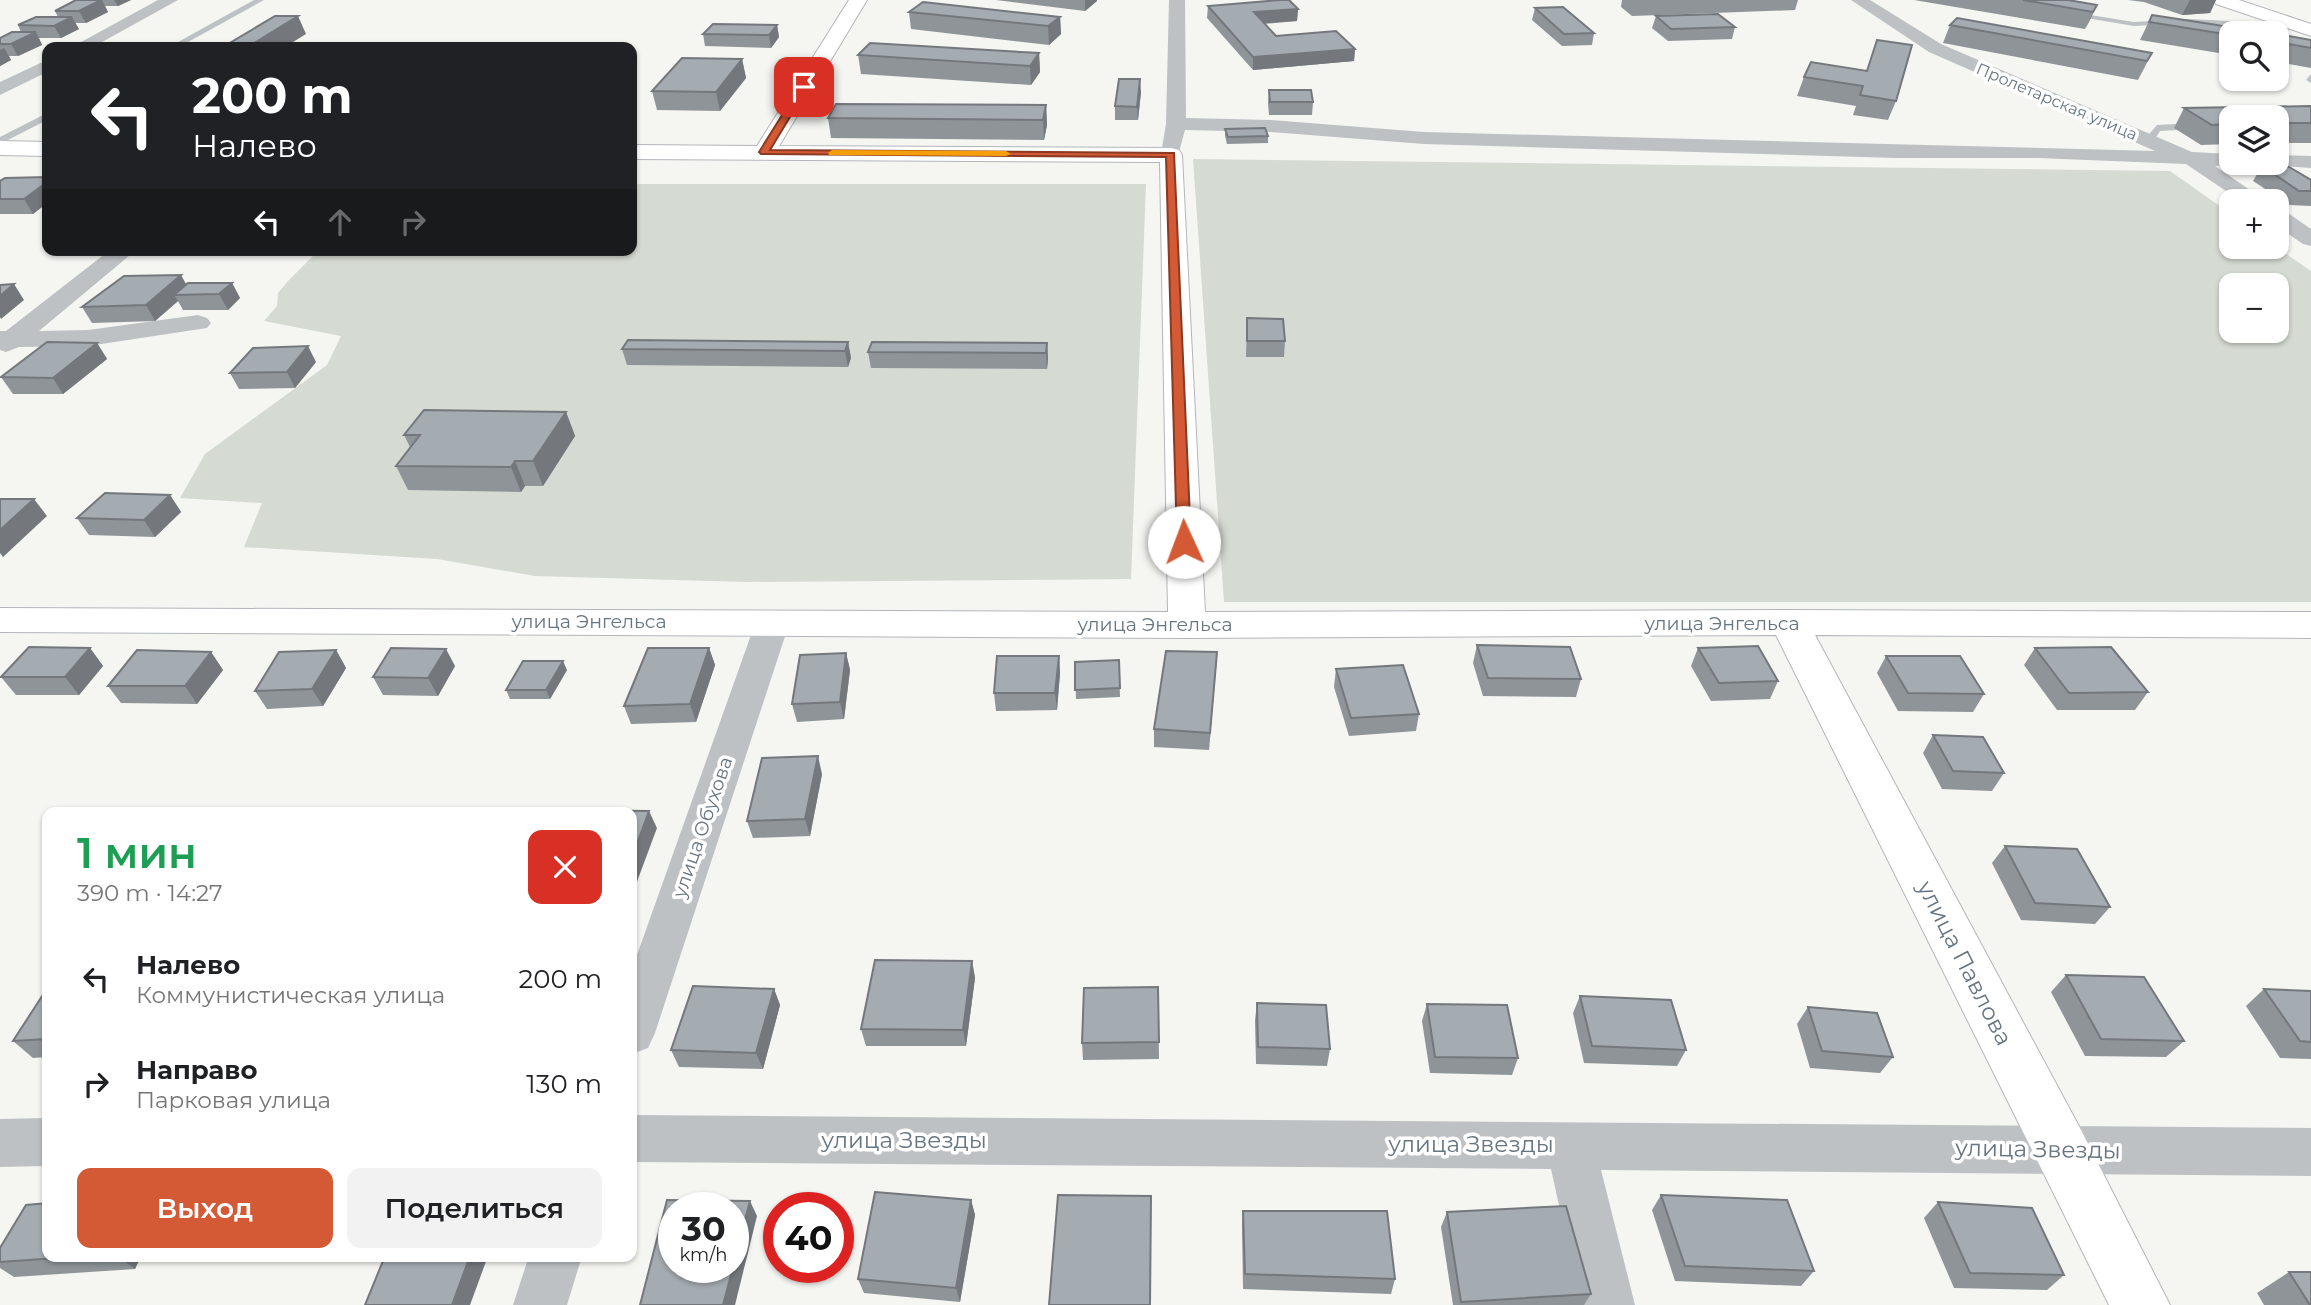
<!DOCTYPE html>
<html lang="ru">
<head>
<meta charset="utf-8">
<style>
  body { margin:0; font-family:Montserrat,sans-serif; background:#f2f2f2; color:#202124; height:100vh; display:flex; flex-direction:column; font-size:26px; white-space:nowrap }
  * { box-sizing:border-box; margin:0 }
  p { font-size:23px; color:#757577 }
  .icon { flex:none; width:38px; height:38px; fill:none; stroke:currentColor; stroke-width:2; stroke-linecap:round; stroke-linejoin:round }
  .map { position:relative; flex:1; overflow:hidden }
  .sheet { position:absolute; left:42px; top:807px; width:595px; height:455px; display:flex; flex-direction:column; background:#fff; border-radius:14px; box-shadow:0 2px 5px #0004 }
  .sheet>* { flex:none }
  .hud { position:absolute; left:42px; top:42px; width:595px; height:214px; border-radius:14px; box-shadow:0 2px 5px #0004; background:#202124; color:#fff; overflow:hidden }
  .fabs { position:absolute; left:2219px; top:21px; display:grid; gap:14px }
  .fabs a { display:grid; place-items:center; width:70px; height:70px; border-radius:14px; background:#fff; box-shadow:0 2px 5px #0004; font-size:35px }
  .speed { position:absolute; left:658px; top:1192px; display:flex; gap:14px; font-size:35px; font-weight:700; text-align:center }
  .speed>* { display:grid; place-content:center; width:91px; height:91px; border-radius:50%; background:#fff; box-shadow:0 2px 5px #0004; line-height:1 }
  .speed small { font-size:18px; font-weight:400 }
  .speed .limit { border:10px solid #d22; background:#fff; color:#111 }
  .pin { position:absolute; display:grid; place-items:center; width:60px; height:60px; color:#fff; margin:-30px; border-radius:14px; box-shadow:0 4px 10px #0006 }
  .me { position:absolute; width:77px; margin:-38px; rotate:358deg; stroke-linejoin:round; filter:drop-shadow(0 0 5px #0008) }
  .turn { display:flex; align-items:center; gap:24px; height:147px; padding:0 35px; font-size:32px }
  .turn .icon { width:91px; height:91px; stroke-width:2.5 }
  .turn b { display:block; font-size:49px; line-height:60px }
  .lanes { display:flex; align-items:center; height:66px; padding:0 35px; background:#0003; justify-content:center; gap:35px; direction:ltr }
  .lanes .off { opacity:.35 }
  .round { display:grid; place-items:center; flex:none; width:74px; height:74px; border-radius:14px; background:#f2f2f2 }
  .headline { display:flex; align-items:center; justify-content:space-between; height:119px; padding:0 35px }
  h1 { font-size:42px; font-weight:600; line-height:52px; color:#1e9e55 }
  .cta { display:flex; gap:14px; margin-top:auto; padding:14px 35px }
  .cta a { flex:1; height:80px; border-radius:14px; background:#d35a34; color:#fff; font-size:28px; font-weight:600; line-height:80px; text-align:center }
  .cta a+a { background:#f2f2f2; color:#202124 }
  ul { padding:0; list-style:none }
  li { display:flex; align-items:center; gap:21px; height:105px; padding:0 35px }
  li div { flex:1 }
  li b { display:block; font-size:26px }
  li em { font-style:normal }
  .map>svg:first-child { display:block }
  .green { fill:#d5dad2; fill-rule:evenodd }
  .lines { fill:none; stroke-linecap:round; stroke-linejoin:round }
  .secondary-casing { stroke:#b2b6ba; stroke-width:2 }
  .lane { fill:#bdc1c4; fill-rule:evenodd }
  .street { fill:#bdc1c4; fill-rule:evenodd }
  .secondary { fill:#fff; fill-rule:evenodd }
  .wall { fill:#8e9498 }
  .shaded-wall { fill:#74787c }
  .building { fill:#a5acb1; stroke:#74787c; stroke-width:2 }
  .route { fill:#d35a34; stroke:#893a22; stroke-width:2 }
  .slow { fill:#f59e0b }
  .labels { text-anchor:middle; stroke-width:7; stroke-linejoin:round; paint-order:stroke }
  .far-street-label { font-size:16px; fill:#677580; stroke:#fff }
  .street-label { font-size:19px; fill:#677580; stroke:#fff }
  .near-street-label { font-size:23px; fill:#677580; stroke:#fff }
</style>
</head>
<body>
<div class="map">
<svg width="2311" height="1305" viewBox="0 0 2311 1305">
  <rect width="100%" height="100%" fill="#f5f5f2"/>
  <g class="green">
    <path d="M1193,159L2170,171L2231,214V247H2276L2311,271V602H1224ZM2231,285H2277V331H2231Z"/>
    <polygon points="632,184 1146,184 1131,579 746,582 535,576 437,559 244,547 262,503 180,498 205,454 327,365 341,336 264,321 277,306 278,293 288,281 317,252 632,250"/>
  </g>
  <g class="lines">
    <defs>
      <g id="secondary">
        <polygon points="849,0 867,0 779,146 1171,148 1179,150 1182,155 1205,612 1789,610 2311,612 2311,638 1815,635 2081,1130 2170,1305 2109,1305 1776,635 1187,638 0,632 0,608 1168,612 1160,162 632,159 632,145 757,146"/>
        <polygon points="2213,0 2239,0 2311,24 2311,36 2216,4"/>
        <polygon points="0,141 47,142 47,156 0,155"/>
      </g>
    </defs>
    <use href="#secondary" class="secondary-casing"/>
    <g class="lane">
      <polygon points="254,0 264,0 179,47 169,47"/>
      <polygon points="2065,11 2134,22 2187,19 2297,24 2301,26 2297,28 2187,23 2134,26 2068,15"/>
      <polygon points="2311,74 2311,83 2306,80"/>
      <polygon points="47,113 47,120 0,144 0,137"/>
      <polygon points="2231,121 2231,127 2160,131 2153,142 2144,140 2157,125"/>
    </g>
    <g class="street">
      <polygon points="158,0 178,0 93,47 72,47"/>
      <polygon points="1169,0 1185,0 1186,118 1271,120 1424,132 2155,151 1929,52 1851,0 1870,0 1941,44 2192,152 2231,154 2231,163 2238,164 2215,166 2266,201 2241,201 2186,164 2038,158 1896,158 1424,144 1271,132 1185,130 1179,152 1165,152 1162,148 1166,124"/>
      <polygon points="47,60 47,72 0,95 0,82"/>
      <polygon points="2277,155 2311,156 2311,168 2270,165 2268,163 2277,163"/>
      <polygon points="2277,209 2285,211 2311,229 2311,246 2303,244 2277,226"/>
      <polygon points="110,250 136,250 39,331 88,330 198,315 207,318 211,323 207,328 88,346 19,347 6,352 0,350 0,331 6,331"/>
      <polygon points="773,610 785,613 790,621 655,1033 648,1048 632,1054 632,969 756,621 761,613"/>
      <polygon points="632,1115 2311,1128 2311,1176 1601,1170 1635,1305 1581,1305 1551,1169 632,1162"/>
      <polygon points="47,1118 47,1166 0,1167 0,1119"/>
      <polygon points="529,1256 582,1256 567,1305 513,1305"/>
    </g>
    <use href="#secondary" class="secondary"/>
  </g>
  <g class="wall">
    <polygon points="76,0 131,0 118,6 105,6 108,12 86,23 75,23 79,29 61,38 39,38 42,45 18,56 9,56 11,60 0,66 0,38 21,32 18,25 58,17 55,11"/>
    <polygon points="996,0 1097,0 1097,1 1085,11"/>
    <polygon points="1622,0 1798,0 1795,10 1632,16 1621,7"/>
    <polygon points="1914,0 2068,0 2097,5 2085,29"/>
    <polygon points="2128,0 2216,0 2210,13 2182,15 2144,2"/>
    <polygon points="1208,6 1298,9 1297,21 1264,24 1276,36 1355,49 1354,61 1253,70 1207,18"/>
    <polygon points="1535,8 1594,33 1592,45 1562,46 1532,20"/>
    <polygon points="909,12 1060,17 1061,34 1049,45 911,29"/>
    <polygon points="2152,15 2231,33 2231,55 2140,40"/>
    <polygon points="1656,16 1735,27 1732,39 1668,41 1652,28"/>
    <polygon points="777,25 779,37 771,48 705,46 703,34"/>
    <polygon points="1950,25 2152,53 2138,80 1943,43"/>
    <polygon points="2277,34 2311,40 2311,68 2277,62"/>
    <polygon points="1039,53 1040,72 1031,85 861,74 858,55"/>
    <polygon points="742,59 746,78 720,111 657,110 652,91"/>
    <polygon points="1811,62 1896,101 1888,120 1853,115 1856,106 1797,96 1804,77"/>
    <polygon points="1269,90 1313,102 1312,115 1269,115 1268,103"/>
    <polygon points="1141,92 1138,120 1115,120 1115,106"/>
    <polygon points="1046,105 1047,125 1044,140 831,138 828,118"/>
    <polygon points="2311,106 2311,143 2277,143 2277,117 2231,117 2231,144 2201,145 2174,128 2184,108"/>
    <polygon points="1225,129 1268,136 1268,143 1227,144 1225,136"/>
    <polygon points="2262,166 2311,180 2311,206 2290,205 2253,181"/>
    <polygon points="47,177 47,203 33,214 0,214 0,181"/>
    <polygon points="232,283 240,298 228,310 183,310 178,301 155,321 92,323 82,307 186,284"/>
    <polygon points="1247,318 1285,341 1284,357 1246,357"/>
    <polygon points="848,342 851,358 848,367 627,365 622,349"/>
    <polygon points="97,343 107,359 63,394 13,394 1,377"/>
    <polygon points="1047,343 1048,359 1047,369 871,368 868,352"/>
    <polygon points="316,362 295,388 239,389 230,373"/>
    <polygon points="566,412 575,436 543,486 525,486 521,492 408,490 396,466 410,447 404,435"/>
    <polygon points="170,495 181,512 155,537 89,535 77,518"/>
    <polygon points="1477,645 1581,679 1576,697 1483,696 1473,663"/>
    <polygon points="90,648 103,666 79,695 16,695 1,677"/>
    <polygon points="709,648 715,665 696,722 631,724 624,706"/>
    <polygon points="1698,648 1778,681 1770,699 1711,701 1691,666"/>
    <polygon points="2035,648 2148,692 2135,710 2057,710 2024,665"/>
    <polygon points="336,650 346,668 323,706 267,709 255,691"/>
    <polygon points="211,652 223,670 197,704 121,703 108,686"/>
    <polygon points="1217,652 1209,750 1154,747 1154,729"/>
    <polygon points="846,653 850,670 844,719 797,722 792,704"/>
    <polygon points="1059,656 1060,673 1057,710 996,711 994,693"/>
    <polygon points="1886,656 1984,694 1973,712 1898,711 1877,673"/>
    <polygon points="1119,660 1120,697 1076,699 1075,662"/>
    <polygon points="455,666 438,696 383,695 373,677"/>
    <polygon points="1336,669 1419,714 1416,731 1349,736 1334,687"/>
    <polygon points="567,670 550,699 510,699 506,690"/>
    <polygon points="1933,735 2004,773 1992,791 1942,789 1923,753"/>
    <polygon points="822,774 810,836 753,838 747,821"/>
    <polygon points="2005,846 2110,907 2095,924 2021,920 1992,863"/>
    <polygon points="972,961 975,978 966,1046 866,1046 861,1029"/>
    <polygon points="2066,975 2184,1041 2166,1057 2085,1056 2051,992"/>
    <polygon points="1158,987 1159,1059 1083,1060 1082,1043"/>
    <polygon points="774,989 780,1005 763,1069 679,1067 671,1050"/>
    <polygon points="2264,989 2311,991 2311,1059 2280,1058 2246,1006"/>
    <polygon points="47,990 47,1057 33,1058 13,1041"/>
    <polygon points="1580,996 1686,1050 1677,1066 1584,1063 1573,1013"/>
    <polygon points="1257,1003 1330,1049 1327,1066 1256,1064 1255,1020"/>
    <polygon points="1427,1004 1518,1058 1512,1075 1430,1073 1422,1021"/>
    <polygon points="1808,1007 1893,1057 1880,1073 1810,1068 1797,1024"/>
    <polygon points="1661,1195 1814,1271 1801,1286 1675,1281 1652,1210"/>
    <polygon points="971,1200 975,1215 960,1302 864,1293 858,1279"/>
    <polygon points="1938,1202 2064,1275 2047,1290 1954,1288 1924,1218"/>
    <polygon points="1243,1211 1395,1279 1391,1294 1243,1289 1242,1226"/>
    <polygon points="1447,1212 1591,1294 1584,1305 1453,1305 1441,1227"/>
    <polygon points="47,1256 141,1256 135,1269 14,1277 0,1268 0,1262"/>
    <polygon points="2289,1272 2311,1305 2264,1305 2257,1293"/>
  </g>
  <g class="shaded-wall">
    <polygon points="102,0 108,12 86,23 79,11"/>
    <polygon points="114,0 131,0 118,6"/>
    <polygon points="1085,0 1097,0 1097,1 1085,11"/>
    <polygon points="2190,0 2216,0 2210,13 2182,15"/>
    <polygon points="2097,5 2089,22 2085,29 2093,12"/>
    <polygon points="1298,9 1297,21 1253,24 1254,12"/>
    <polygon points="298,16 306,34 285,47 248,47"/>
    <polygon points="72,17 79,29 61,38 54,26"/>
    <polygon points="1060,17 1061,34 1049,45 1048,26"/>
    <polygon points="777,25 779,37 771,48 769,35"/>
    <polygon points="36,32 42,45 18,56 11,44"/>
    <polygon points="4,48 11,60 0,66 0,50"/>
    <polygon points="1355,49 1354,61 1253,70 1253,57"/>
    <polygon points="1039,53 1040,72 1031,85 1030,66"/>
    <polygon points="742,59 746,78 720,111 716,92"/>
    <polygon points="1140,79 1141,92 1138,120 1137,107"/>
    <polygon points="1046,105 1047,125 1044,140 1043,120"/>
    <polygon points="47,182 47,203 33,214 24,199"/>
    <polygon points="181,275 190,291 174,295 178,301 155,321 146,305"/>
    <polygon points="232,283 240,298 228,310 219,294"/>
    <polygon points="14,284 24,300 1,319 0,317 0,296"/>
    <polygon points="848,342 851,358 848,367 845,351"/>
    <polygon points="97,343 107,359 63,394 53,378"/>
    <polygon points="1047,343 1048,359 1047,369 1046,353"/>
    <polygon points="308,346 316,362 295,388 287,372"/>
    <polygon points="566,412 575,436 543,486 533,461"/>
    <polygon points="515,461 525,486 521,492 511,467"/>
    <polygon points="170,495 181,512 155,537 144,520"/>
    <polygon points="34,499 47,516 3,557 0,553 0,530"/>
    <polygon points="90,648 103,666 79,695 65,677"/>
    <polygon points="709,648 715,665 696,722 690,704"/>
    <polygon points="446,649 455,666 438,696 428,678"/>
    <polygon points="336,650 346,668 323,706 312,689"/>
    <polygon points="211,652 223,670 197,704 185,686"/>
    <polygon points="1217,652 1216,670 1209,750 1210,733"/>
    <polygon points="846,653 850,670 844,719 840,702"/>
    <polygon points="1059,656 1060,673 1057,710 1055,693"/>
    <polygon points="563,661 567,670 550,699 546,690"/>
    <polygon points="818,756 822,774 810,836 805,819"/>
    <polygon points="649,811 657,828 632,895 632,857"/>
    <polygon points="972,961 975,978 966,1046 963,1030"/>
    <polygon points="774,989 780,1005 763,1069 756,1053"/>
    <polygon points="971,1200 975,1215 960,1302 956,1288"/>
    <polygon points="750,1201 757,1216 735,1305 723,1305"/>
    <polygon points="117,1256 141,1256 135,1269"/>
    <polygon points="470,1256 488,1256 470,1305 452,1305"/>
  </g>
  <g class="building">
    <polygon points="76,0 101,0 79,11 55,11"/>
    <polygon points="1280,0 1289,0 1298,9 1254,12 1276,36 1336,31 1355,49 1253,57 1208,6"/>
    <polygon points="2023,0 2068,0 2097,5 2093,12"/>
    <polygon points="923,2 1060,17 1048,26 909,12"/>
    <polygon points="1563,7 1594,33 1564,34 1535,8"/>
    <polygon points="1718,14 1735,27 1671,29 1656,16"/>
    <polygon points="2152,15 2269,33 2231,33 2231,35 2149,22"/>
    <polygon points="275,16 298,16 248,47 223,47"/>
    <polygon points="36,17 72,17 54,26 18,25"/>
    <polygon points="1957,18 2152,53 2147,61 1950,25"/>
    <polygon points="713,24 777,25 769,35 703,34"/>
    <polygon points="12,32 36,32 11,44 0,44 0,38"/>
    <polygon points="2277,34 2311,40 2311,48 2277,42"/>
    <polygon points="1877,40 1912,45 1896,101 1860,95 1863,86 1804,77 1811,62 1867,71"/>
    <polygon points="870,43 1039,53 1030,66 858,55"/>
    <polygon points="682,58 742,59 716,92 652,91"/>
    <polygon points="1119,79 1140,79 1137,107 1115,106"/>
    <polygon points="1269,90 1311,90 1313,102 1270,102"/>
    <polygon points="836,104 1046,105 1043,120 828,118"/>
    <polygon points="2311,106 2311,123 2277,123 2277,117 2231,117 2231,124 2212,125 2184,108"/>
    <polygon points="1265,128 1268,136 1228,137 1225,129"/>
    <polygon points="2262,166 2289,167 2311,180 2311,191 2299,191"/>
    <polygon points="47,177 47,182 24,199 0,199 0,181 5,178"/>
    <polygon points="181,275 146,305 82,307 124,276"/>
    <polygon points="188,283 232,283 219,294 174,295"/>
    <polygon points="14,284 0,296 0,285"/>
    <polygon points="1247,318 1283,319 1285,341 1247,341"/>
    <polygon points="628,340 848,342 845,351 622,349"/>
    <polygon points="47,342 97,343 53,378 1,377"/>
    <polygon points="872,342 1047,343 1046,353 868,352"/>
    <polygon points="308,346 287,372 230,373 253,348"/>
    <polygon points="424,410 566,412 533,461 515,461 511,467 396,466 420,435 404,435"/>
    <polygon points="105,493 170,495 144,520 77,518"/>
    <polygon points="0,499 34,499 0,530"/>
    <polygon points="1477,645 1570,647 1581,679 1488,678"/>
    <polygon points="1758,646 1778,681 1719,683 1698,648"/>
    <polygon points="29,647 90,648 65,677 1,677"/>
    <polygon points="2111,647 2148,692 2069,693 2035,648"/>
    <polygon points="391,648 446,649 428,678 373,677"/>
    <polygon points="648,648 709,648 690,704 624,706"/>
    <polygon points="137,650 211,652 185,686 108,686"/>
    <polygon points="336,650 312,689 255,691 279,652"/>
    <polygon points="1166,651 1217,652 1210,733 1154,729"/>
    <polygon points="846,653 840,702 792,704 800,655"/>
    <polygon points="997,656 1059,656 1055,693 994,693"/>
    <polygon points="1886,656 1960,656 1984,694 1908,693"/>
    <polygon points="1119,660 1120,688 1075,690 1075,662"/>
    <polygon points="523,661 563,661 546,690 506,690"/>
    <polygon points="1403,665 1419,714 1351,718 1336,669"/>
    <polygon points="1933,735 1983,737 2004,773 1953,771"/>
    <polygon points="818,756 805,819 747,821 762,758"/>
    <polygon points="579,810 649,811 632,857 632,812 578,812"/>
    <polygon points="2005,846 2077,849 2110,907 2035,903"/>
    <polygon points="875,960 972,961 963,1030 861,1029"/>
    <polygon points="2066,975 2144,977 2184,1041 2101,1039"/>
    <polygon points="693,986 774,989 756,1053 671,1050"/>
    <polygon points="1158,987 1159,1042 1082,1043 1084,988"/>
    <polygon points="2264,989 2311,991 2311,1042 2300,1041"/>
    <polygon points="46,990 47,1039 13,1041"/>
    <polygon points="1580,996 1671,1000 1686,1050 1592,1046"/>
    <polygon points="1257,1003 1326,1005 1330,1049 1258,1047"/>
    <polygon points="1427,1004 1507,1005 1518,1058 1435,1057"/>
    <polygon points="1808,1007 1877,1013 1893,1057 1822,1051"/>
    <polygon points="875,1192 971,1200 956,1288 858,1279"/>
    <polygon points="1058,1195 1151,1196 1150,1305 1049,1305"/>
    <polygon points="1661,1195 1787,1200 1814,1271 1685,1266"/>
    <polygon points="667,1200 750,1201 733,1265 733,1208 674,1208 674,1267 733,1267 723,1305 640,1305"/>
    <polygon points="1938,1202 2032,1208 2064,1275 1970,1273"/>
    <polygon points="47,1203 47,1256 85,1256 0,1262 0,1248 26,1205"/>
    <polygon points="1566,1206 1591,1294 1461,1302 1447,1212"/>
    <polygon points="1243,1211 1387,1211 1395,1279 1245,1274"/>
    <polygon points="385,1256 470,1256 452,1305 365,1305"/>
    <polygon points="2289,1272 2311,1272 2311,1305 2310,1305"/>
  </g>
  <polygon class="route" points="801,85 808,87 770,150 1174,153 1191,542 1189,545 1179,545 1177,542 1166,157 761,154 759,152"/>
  <polygon class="slow" points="832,150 1006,151 1011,154 1006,156 829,155 828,153"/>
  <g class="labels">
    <g class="far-street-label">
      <text transform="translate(2057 101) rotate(23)" y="6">Пролетарская улица</text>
    </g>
    <g class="street-label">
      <text x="589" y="628">улица Энгельса</text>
      <text x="1722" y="630">улица Энгельса</text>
      <text x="1155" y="631">улица Энгельса</text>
      <text transform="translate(702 827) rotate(-71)" y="7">улица Обухова</text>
    </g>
    <g class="near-street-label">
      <text transform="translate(1965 963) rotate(63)" y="8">улица Павлова</text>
      <text x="904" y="1148">улица Звезды</text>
      <text x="1471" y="1152">улица Звезды</text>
      <text transform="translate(2038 1149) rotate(1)" y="8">улица Звезды</text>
    </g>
  </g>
</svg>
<div class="fabs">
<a><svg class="icon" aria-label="search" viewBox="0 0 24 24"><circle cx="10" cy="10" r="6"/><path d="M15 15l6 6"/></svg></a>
<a><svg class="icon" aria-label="layers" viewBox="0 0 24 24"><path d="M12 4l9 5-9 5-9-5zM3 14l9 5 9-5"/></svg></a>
<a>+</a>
<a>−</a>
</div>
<div class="speed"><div>30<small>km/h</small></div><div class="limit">40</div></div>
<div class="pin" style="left:804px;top:87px;background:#d93025"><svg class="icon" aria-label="arrive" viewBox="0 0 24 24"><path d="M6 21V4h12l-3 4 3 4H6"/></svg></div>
<svg class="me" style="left:1184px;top:542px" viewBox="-20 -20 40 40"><circle r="19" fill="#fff"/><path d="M0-13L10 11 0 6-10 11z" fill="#d35a34"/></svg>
<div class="hud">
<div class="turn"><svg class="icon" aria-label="left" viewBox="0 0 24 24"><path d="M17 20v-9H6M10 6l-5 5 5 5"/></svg><div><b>200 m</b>Налево</div></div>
<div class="lanes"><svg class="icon" aria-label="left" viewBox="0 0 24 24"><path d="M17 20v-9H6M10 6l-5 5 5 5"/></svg><svg class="icon off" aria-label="ahead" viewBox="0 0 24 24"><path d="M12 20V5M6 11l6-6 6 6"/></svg><svg class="icon off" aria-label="right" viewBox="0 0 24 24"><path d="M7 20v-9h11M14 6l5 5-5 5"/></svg></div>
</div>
<section class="sheet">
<div class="headline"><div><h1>1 мин</h1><p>390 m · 14:27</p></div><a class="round" style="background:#d93025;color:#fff"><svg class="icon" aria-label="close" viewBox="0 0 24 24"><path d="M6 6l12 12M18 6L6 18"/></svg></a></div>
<ul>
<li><svg class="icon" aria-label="left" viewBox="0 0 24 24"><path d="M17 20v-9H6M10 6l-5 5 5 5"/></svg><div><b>Налево</b><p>Коммунистическая улица</p></div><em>200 m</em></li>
<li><svg class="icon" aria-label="right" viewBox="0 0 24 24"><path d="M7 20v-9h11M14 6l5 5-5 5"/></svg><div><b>Направо</b><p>Парковая улица</p></div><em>130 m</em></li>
</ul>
<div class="cta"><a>Выход</a><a>Поделиться</a></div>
</section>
</div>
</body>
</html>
